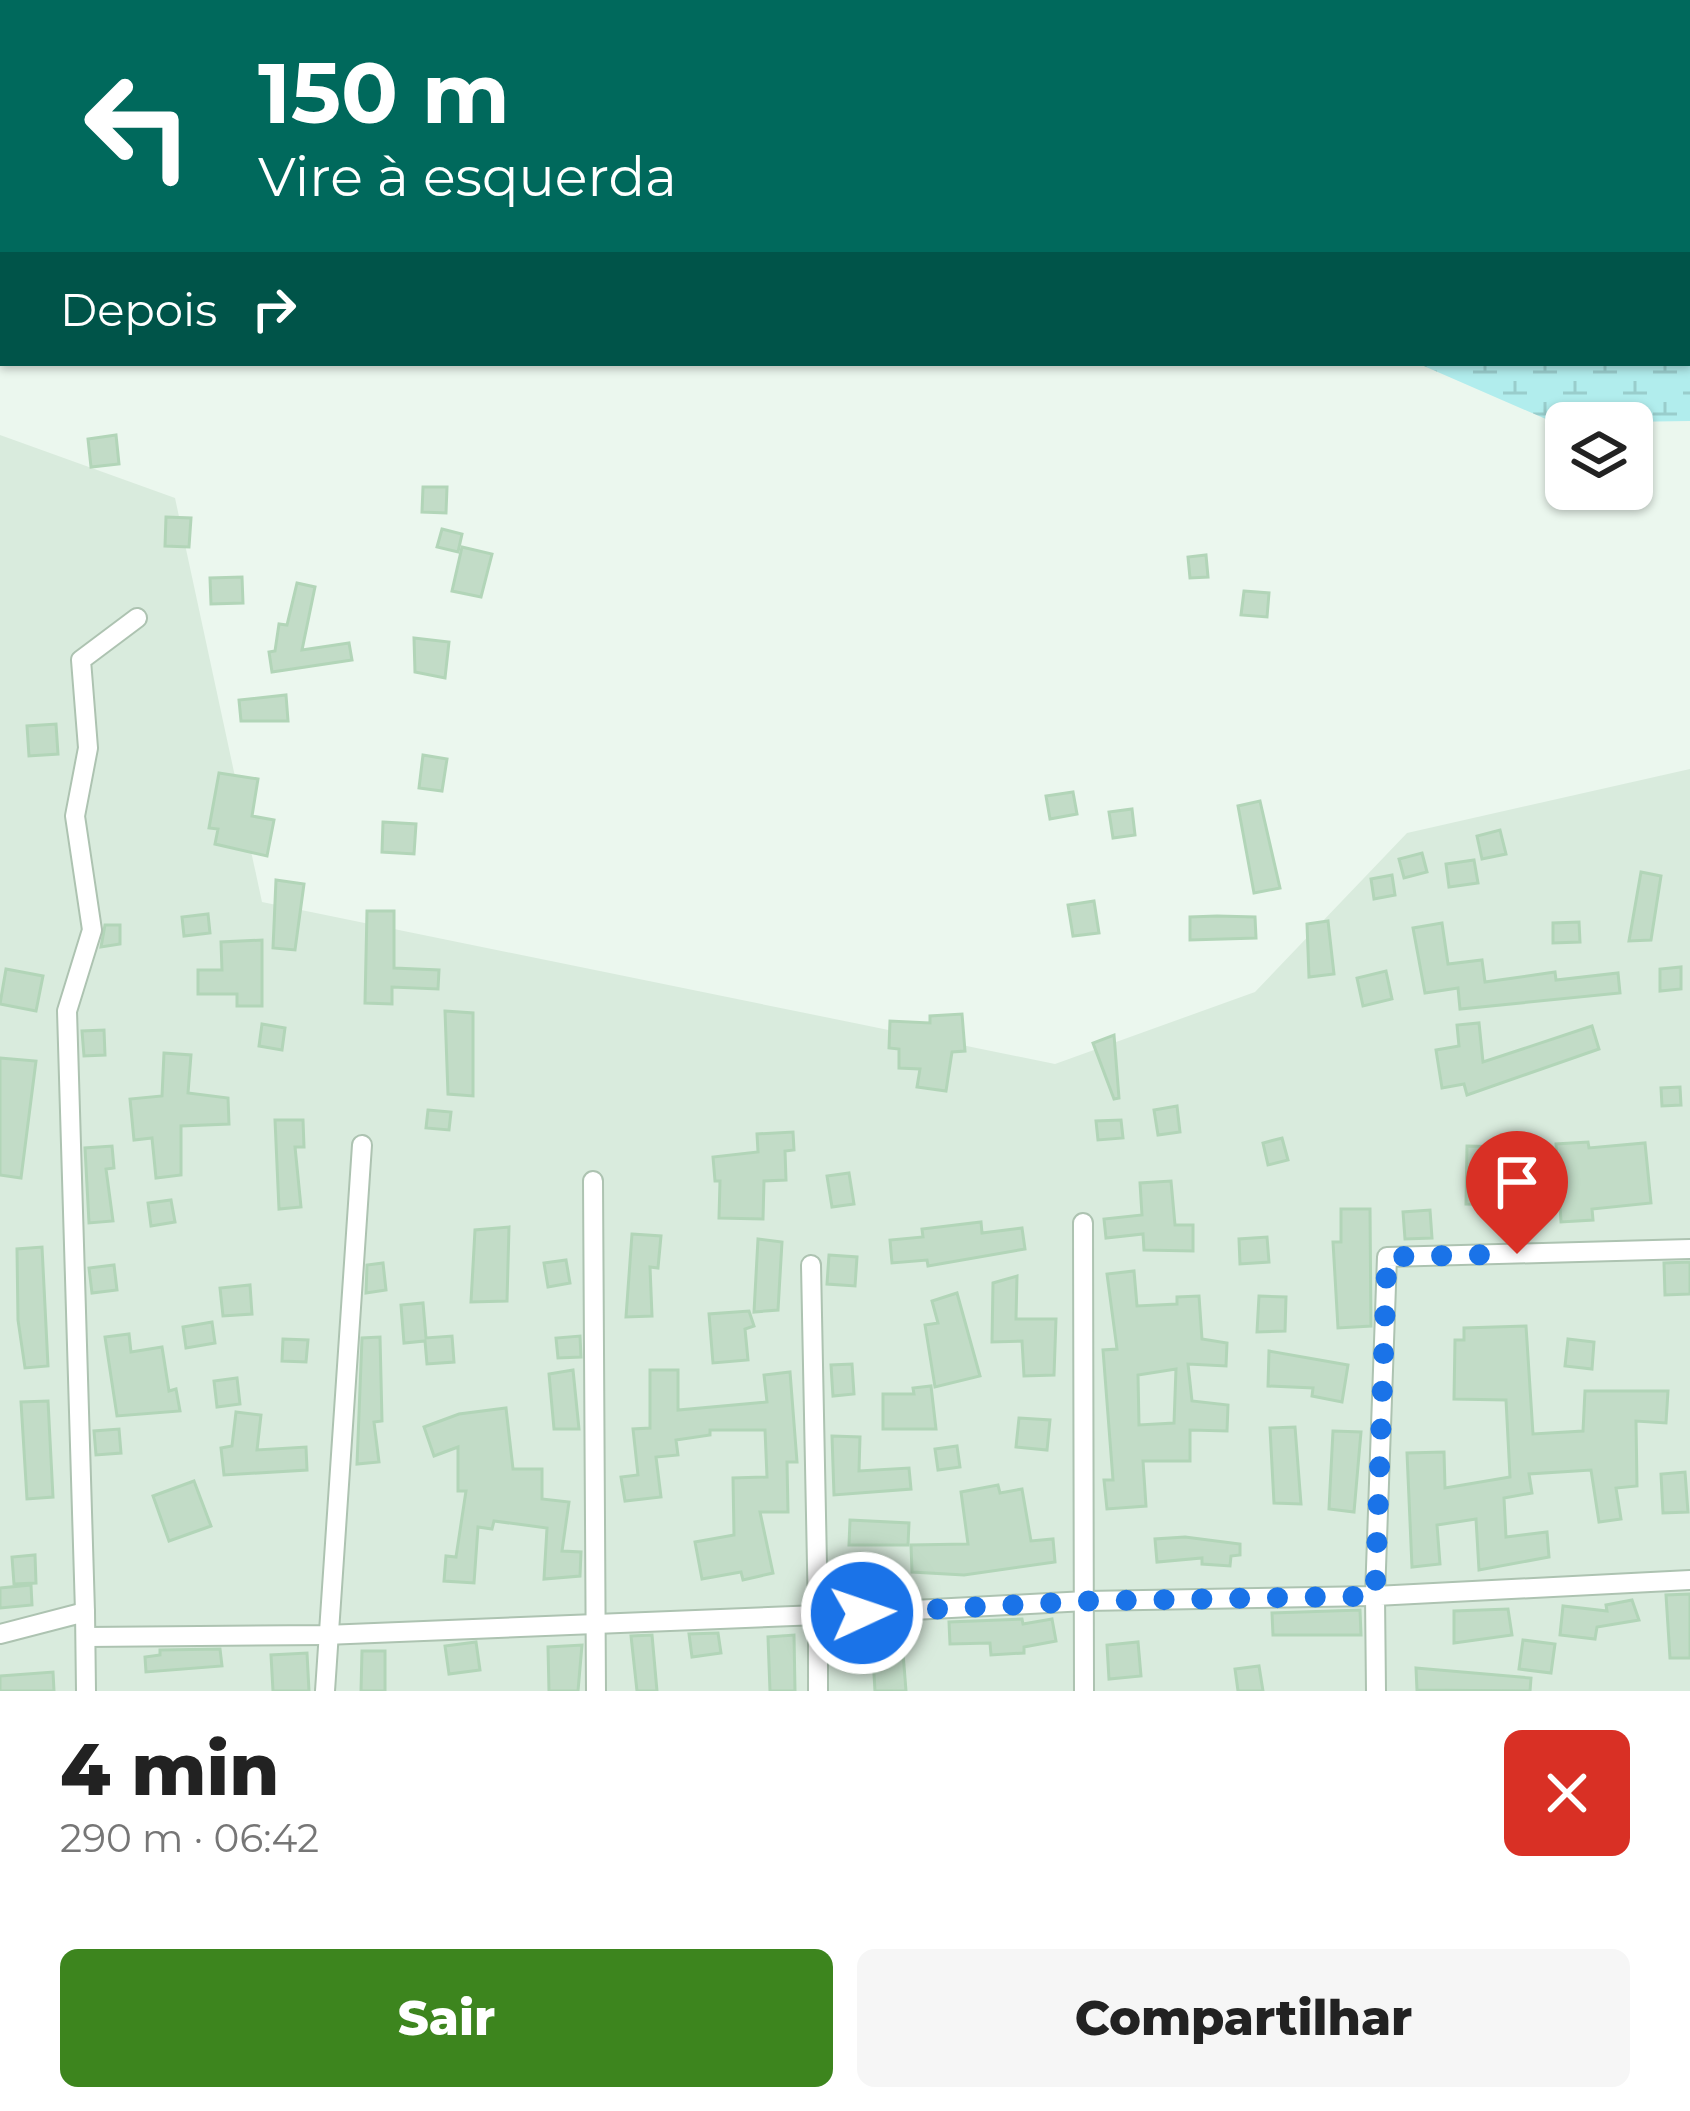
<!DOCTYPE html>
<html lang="pt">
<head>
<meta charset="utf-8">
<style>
  body { margin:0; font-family:Montserrat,sans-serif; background:#f6f6f6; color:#222; height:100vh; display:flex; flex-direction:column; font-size:45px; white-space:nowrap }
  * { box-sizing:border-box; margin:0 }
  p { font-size:39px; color:#767676 }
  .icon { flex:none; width:66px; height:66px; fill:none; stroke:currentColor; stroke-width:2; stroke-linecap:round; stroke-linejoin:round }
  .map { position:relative; height:1691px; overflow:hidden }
  .side { display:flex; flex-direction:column; background:#fff; flex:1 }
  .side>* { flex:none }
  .banner { position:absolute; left:0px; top:0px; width:1692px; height:366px; box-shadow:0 3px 9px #0004; background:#00695c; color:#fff; overflow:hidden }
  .tools { position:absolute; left:1545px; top:402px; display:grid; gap:24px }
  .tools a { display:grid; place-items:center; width:108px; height:108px; border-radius:18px; background:#fff; box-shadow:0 3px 9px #0004; font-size:60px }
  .pin { position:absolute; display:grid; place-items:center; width:102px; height:102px; color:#fff; margin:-123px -51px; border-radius:50% 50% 50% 0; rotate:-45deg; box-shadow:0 0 12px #0007 }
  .pin .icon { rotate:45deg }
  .me { position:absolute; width:132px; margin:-66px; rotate:87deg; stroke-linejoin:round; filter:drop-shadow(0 0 9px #0008) }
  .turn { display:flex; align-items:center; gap:42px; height:252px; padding:0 60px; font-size:54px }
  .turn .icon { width:156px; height:156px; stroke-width:2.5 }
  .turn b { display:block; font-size:84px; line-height:102px }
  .then { display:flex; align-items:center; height:114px; padding:0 60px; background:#0003; gap:24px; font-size:45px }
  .round { display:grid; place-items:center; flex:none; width:126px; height:126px; border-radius:18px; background:#f6f6f6 }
  .head { display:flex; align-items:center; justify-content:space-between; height:204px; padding:0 60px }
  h1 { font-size:72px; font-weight:800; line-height:90px }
  .button { display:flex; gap:24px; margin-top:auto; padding:24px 60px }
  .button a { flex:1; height:138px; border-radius:18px; background:#3d851e; color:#fff; font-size:48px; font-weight:800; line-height:138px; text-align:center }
  .button a+a { background:#f6f6f6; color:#222 }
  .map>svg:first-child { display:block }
  .residential { fill:#d9ebdd }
  .wetland { fill:url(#wetland-marsh) }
  .building { fill:#c2dcc7; stroke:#b2d5b8; stroke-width:3; fill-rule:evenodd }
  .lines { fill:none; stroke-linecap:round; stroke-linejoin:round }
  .street-casing { stroke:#adc3b1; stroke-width:22 }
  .street { stroke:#fff; stroke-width:18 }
  .route { stroke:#1a73e8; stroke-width:21; stroke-dasharray:0 37.8 }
</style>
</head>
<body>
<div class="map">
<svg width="1690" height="1691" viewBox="0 0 1690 1691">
  <defs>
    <pattern id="wetland-marsh" width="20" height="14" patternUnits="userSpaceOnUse" patternTransform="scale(3)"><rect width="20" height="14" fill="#b1eded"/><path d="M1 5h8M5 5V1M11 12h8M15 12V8" fill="none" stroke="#99cdcc"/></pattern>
  </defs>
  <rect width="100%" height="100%" fill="#ebf7ee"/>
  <polygon class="residential" points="0,435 175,498 262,902 1055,1064 1255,992 1407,833 1690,769 1690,1691 0,1691"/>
  <polygon class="wetland" points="869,0 1690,0 1690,421 1555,423 1417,363 1689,363 1689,3"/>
  <g class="building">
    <polygon points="116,435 119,464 91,467 88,439"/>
    <polygon points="423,487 447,487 446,513 422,512"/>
    <polygon points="166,517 191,518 189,547 165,546"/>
    <polygon points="442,529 462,534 458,552 437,547"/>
    <polygon points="462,547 492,554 481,597 452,591"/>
    <polygon points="1206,555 1208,577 1190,578 1188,557"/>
    <polygon points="242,577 243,603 211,604 210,578"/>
    <polygon points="297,583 315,587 302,650 349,643 352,660 272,672 269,652 275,651 279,624 287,625"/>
    <polygon points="1244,591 1269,593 1267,617 1241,615"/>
    <polygon points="414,638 449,642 445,678 415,672"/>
    <polygon points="286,695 288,721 241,721 239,700"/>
    <polygon points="56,724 58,754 29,756 27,726"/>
    <polygon points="423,755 447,759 442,791 419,788"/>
    <polygon points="219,773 258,779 252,816 274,820 267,856 215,844 218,829 209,828"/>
    <polygon points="1073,792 1077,814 1050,819 1046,796"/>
    <polygon points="1260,801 1280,888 1254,893 1238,806"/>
    <polygon points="1132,809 1135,835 1113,838 1109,812"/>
    <polygon points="383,822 416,824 414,854 382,852"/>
    <polygon points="1500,830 1506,854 1482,859 1477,836"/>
    <polygon points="1422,853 1427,872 1404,878 1399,859"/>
    <polygon points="1474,860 1478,883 1449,887 1446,864"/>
    <polygon points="1641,872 1661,876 1651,940 1629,941"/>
    <polygon points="1392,875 1395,895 1374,899 1371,879"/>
    <polygon points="276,880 304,884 295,950 273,948"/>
    <polygon points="1094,901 1099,933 1073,936 1068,905"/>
    <polygon points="367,911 394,911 394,968 439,970 438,989 392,987 392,1004 365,1003"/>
    <polygon points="208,914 210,933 184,936 182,917"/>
    <polygon points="1217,916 1255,917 1256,938 1190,940 1190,917"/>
    <polygon points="1328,921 1334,974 1309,977 1307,924"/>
    <polygon points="1579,922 1580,942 1553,943 1553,923"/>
    <polygon points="1442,923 1448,964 1482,960 1485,982 1555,972 1556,980 1618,973 1620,993 1460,1009 1458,988 1425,993 1413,928"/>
    <polygon points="105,925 120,925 120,944 101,947"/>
    <polygon points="262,940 262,1006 237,1006 237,994 198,994 198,970 222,970 221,942"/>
    <polygon points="1681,967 1681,989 1660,991 1660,969"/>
    <polygon points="6,969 43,976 36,1011 0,1004"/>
    <polygon points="1386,971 1392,999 1363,1006 1357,978"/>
    <polygon points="445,1011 473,1013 473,1096 448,1094"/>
    <polygon points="962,1014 965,1051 952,1052 946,1091 917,1087 920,1069 899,1068 899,1049 889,1048 890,1021 930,1023 930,1016"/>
    <polygon points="1479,1023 1483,1062 1592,1026 1599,1049 1467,1095 1464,1084 1442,1088 1436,1050 1459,1046 1457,1025"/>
    <polygon points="262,1024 285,1028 282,1050 259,1046"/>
    <polygon points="104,1030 105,1055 84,1056 82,1031"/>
    <polygon points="1114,1035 1119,1098 1114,1099 1093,1043"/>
    <polygon points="164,1053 191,1055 188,1093 228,1098 229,1124 181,1126 181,1175 156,1178 152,1138 134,1140 130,1099 162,1096"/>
    <polygon points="0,1058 36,1061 21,1178 0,1175"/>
    <polygon points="1680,1087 1681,1105 1662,1106 1661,1088"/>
    <polygon points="1177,1106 1180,1132 1158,1135 1154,1110"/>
    <polygon points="428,1110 451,1112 449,1130 426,1128"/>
    <polygon points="275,1120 303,1120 304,1147 295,1147 301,1207 279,1209"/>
    <polygon points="1121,1120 1123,1138 1098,1140 1096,1121"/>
    <polygon points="793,1132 794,1150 785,1151 786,1180 764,1181 763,1219 719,1218 720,1181 715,1181 713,1157 758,1152 757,1134"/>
    <polygon points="1282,1138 1288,1160 1268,1165 1263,1143"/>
    <polygon points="1588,1142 1589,1148 1645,1143 1651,1203 1592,1209 1593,1220 1561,1222 1556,1144"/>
    <polygon points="112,1146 114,1168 106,1169 113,1221 89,1223 85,1148"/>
    <polygon points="1467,1146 1505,1147 1504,1205 1466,1204"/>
    <polygon points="849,1173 854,1204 832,1207 827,1176"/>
    <polygon points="1171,1181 1175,1225 1193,1225 1193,1251 1144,1250 1143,1234 1106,1238 1104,1219 1142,1215 1140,1183"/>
    <polygon points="171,1200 175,1222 151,1226 148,1203"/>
    <polygon points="1341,1209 1370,1209 1371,1326 1338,1328 1333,1242 1341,1242"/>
    <polygon points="1430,1210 1432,1238 1405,1239 1403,1212"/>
    <polygon points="981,1222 982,1233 1022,1228 1025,1249 928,1266 927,1260 892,1263 890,1240 923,1237 922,1229"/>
    <polygon points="509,1227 507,1301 471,1302 475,1230"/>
    <polygon points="632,1234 661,1236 658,1268 650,1267 652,1316 626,1317"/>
    <polygon points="1267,1237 1269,1262 1240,1264 1239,1239"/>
    <polygon points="758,1239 782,1242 778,1310 754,1312"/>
    <polygon points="42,1247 48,1366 25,1368 18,1320 17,1249"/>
    <polygon points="829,1255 857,1257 855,1286 827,1284"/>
    <polygon points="566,1260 570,1283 548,1287 544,1263"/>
    <polygon points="1690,1262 1690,1294 1665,1295 1664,1263"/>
    <polygon points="383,1263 386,1290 366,1293 367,1265"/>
    <polygon points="114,1265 117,1290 92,1293 89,1268"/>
    <path d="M1134,1271L1137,1306L1177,1304V1297L1199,1296L1202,1339L1227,1343L1226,1366L1188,1364L1192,1401L1228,1405L1227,1431L1190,1430V1461H1143L1146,1506L1107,1509L1104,1480H1113L1103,1350L1117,1349L1107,1274ZM1176,1369L1174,1423L1139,1425L1138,1375Z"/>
    <polygon points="1017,1276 1016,1319 1056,1319 1054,1375 1024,1376 1022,1341 992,1342 993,1283"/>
    <polygon points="250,1285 252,1314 223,1316 220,1288"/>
    <polygon points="957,1293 980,1376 935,1387 925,1325 938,1323 932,1301"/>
    <polygon points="1259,1296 1286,1297 1285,1331 1257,1332"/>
    <polygon points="423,1303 426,1338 452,1336 454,1362 427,1364 425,1341 404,1343 401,1305"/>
    <polygon points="749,1311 754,1326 745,1329 748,1360 713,1363 709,1314"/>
    <polygon points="212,1322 215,1343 186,1348 183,1327"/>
    <polygon points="1526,1326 1533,1434 1583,1431 1585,1391 1668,1391 1666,1423 1636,1421 1637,1486 1616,1488 1621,1519 1599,1522 1591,1470 1529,1474 1532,1493 1504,1498 1506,1537 1547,1532 1549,1557 1479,1570 1476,1519 1437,1525 1440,1564 1412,1567 1407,1453 1444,1452 1445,1488 1510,1477 1506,1400 1454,1399 1455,1340 1464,1340 1464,1328"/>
    <polygon points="129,1334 131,1352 162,1347 169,1391 176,1389 180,1411 117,1416 105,1337"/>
    <polygon points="580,1336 581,1357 558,1358 556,1338"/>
    <polygon points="380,1337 382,1421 374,1422 379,1462 357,1464 362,1338"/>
    <polygon points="283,1339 308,1340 306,1362 282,1361"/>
    <polygon points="1568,1339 1594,1342 1592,1369 1565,1366"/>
    <polygon points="1269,1351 1348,1365 1342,1402 1312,1396 1313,1388 1268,1386"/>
    <polygon points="852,1364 854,1394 833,1396 831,1365"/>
    <polygon points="573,1370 579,1429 554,1429 549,1374"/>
    <polygon points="650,1370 678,1370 678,1410 767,1402 764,1375 790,1372 797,1462 787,1462 788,1512 760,1512 773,1573 743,1580 741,1572 702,1579 695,1542 734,1535 733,1478 767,1477 765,1430 710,1430 710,1435 676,1440 678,1455 656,1457 661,1497 625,1501 621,1477 638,1475 633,1429 650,1428"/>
    <polygon points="237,1378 240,1404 217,1407 214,1381"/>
    <polygon points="931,1386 936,1429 883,1429 883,1394 914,1394 913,1388"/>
    <polygon points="48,1401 53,1497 27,1499 21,1402"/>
    <polygon points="506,1408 513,1469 542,1469 542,1499 569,1502 562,1551 581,1552 580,1576 544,1579 547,1528 494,1521 492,1529 478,1527 474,1583 444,1581 446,1556 456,1557 466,1491 458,1491 458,1447 434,1456 424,1427 459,1414"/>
    <polygon points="236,1412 261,1415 257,1450 306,1447 307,1470 224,1475 221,1448 232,1446"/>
    <polygon points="1019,1418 1050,1420 1047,1450 1016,1447"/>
    <polygon points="1295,1427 1301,1504 1274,1503 1270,1428"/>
    <polygon points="119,1429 121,1453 96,1455 94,1431"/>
    <polygon points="1333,1431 1361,1432 1354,1512 1329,1509"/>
    <polygon points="832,1436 860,1437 859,1471 909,1468 911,1489 834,1495"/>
    <polygon points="957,1446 960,1467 938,1470 935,1449"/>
    <polygon points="1685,1472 1688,1512 1663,1513 1661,1474"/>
    <polygon points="194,1481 211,1526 169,1541 153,1496"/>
    <polygon points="998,1485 1000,1493 1022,1489 1031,1541 1053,1539 1055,1562 964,1575 912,1572 911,1545 968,1544 961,1492"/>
    <polygon points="850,1520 909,1523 908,1545 849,1545"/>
    <polygon points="1185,1537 1240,1544 1240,1555 1231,1556 1230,1566 1202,1564 1202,1558 1157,1562 1155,1539"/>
    <polygon points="35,1555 36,1583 14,1584 12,1557"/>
    <polygon points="31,1585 32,1605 0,1608 0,1588"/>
    <polygon points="1690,1594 1690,1658 1670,1658 1666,1595"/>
    <polygon points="1632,1600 1639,1620 1597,1627 1595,1639 1560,1635 1563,1606 1607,1611 1606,1605"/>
    <polygon points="1508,1609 1512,1635 1454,1643 1454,1611"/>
    <polygon points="1360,1610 1361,1635 1273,1635 1272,1613"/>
    <polygon points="1022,1619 1023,1624 1052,1619 1056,1641 1024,1647 1024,1653 991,1655 990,1643 950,1644 949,1622"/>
    <polygon points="901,1627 906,1691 875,1691 873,1658 841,1661 838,1633"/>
    <polygon points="718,1633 721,1653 692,1657 689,1634"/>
    <polygon points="652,1635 657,1691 637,1691 631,1636"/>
    <polygon points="794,1635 795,1691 770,1691 768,1637"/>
    <polygon points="1523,1640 1555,1644 1551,1673 1519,1669"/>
    <polygon points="476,1642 480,1670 449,1674 445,1646"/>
    <polygon points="1138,1642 1141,1676 1109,1679 1107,1645"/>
    <polygon points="582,1645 578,1691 549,1691 548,1647"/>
    <polygon points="220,1649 222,1666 146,1672 145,1657 160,1655 160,1650"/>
    <polygon points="362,1651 385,1651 385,1691 361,1691"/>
    <polygon points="307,1653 309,1691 273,1691 271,1655"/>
    <polygon points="1259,1666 1263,1691 1238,1691 1235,1669"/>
    <polygon points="1416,1668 1531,1678 1530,1691 1417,1690"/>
    <polygon points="53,1672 54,1691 0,1691 0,1676"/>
  </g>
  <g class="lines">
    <defs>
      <g id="street">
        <polyline points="593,1181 596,1691"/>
        <polyline points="1083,1223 1084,1691"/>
        <polyline points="811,1265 818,1615 1086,1601 1375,1596 1387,1257 1690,1249"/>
        <polyline points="85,1612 67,1011 92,930 75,816 88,748 81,660 137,618"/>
        <polyline points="0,1634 85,1612 86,1691"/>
        <polyline points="86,1637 325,1635 818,1615 818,1691"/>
        <polyline points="325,1691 362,1145"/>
        <polyline points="1376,1691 1375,1596 1690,1580"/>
      </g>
    </defs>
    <use href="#street" class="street-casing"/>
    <use href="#street" class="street"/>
  </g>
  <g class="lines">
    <polyline class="route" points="862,1613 1086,1601 1375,1596 1387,1257 1517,1254"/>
  </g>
</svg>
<div class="tools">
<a><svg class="icon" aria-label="layers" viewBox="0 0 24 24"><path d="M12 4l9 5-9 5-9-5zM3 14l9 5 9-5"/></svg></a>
</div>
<div class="pin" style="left:1517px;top:1254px;background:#d93025"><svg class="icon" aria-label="arrive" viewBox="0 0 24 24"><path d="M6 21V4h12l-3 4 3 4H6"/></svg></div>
<svg class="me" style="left:862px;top:1613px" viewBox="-20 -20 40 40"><circle r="17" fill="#1a73e8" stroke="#fff" stroke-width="3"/><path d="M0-11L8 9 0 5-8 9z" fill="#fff"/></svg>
<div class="banner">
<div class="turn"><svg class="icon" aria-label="left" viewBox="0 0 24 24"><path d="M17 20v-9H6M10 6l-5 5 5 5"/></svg><div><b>150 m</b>Vire à esquerda</div></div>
<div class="then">Depois<svg class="icon" aria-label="right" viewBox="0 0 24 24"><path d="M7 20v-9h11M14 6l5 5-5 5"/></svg></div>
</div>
</div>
<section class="side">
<div class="head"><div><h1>4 min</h1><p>290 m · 06:42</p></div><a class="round" style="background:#d93025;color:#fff"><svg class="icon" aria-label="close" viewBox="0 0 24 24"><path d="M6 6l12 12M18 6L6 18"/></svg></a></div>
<div class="button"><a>Sair</a><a>Compartilhar</a></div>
</section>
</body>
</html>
